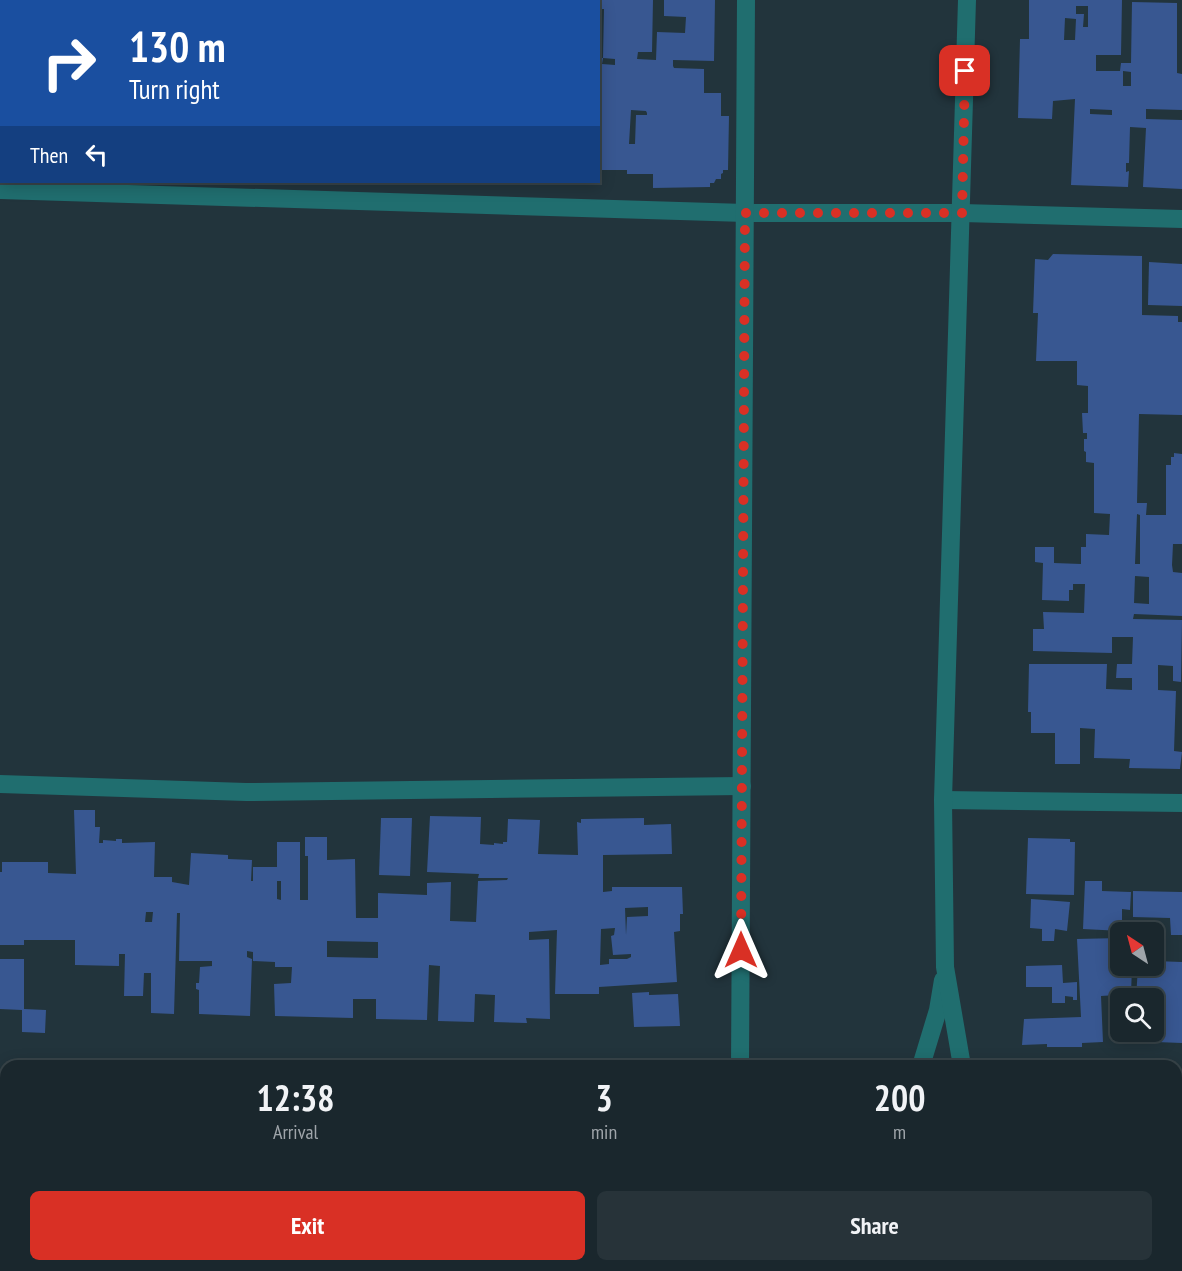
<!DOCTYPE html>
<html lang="en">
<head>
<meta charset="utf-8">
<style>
  body { margin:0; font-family:"PT Sans Narrow",sans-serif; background:#273339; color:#f1f3f6; height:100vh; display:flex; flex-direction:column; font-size:22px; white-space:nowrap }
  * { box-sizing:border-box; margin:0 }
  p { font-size:20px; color:#9fa5aa }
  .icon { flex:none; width:33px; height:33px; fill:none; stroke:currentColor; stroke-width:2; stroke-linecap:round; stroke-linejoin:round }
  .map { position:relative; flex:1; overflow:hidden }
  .side { position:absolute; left:0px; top:1060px; width:1182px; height:212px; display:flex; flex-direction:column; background:#1a272d; border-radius:18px 18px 0 0; box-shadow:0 3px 15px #0003,0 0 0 2px #384449 }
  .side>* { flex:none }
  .top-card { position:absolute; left:0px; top:0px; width:600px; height:183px; box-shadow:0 3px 15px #0003,0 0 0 2px #384449; background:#1a4fa0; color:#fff; overflow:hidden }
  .needle { width:39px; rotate:324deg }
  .buttons { position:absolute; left:1110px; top:922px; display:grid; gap:12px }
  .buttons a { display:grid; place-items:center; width:54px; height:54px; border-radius:9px; background:#1a272d; box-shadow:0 3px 15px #0003,0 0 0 2px #384449; font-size:30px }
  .pin { position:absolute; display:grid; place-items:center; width:51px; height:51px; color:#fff; margin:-26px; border-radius:12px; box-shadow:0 3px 9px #0006 }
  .me { position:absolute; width:66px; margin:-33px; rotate:0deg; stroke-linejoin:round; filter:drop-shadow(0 0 4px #0008) }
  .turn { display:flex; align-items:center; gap:21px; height:126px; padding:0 30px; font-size:27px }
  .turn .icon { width:78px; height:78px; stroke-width:2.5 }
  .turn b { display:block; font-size:42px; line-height:51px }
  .then { display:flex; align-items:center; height:57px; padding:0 30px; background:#0003; gap:12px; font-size:22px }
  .eta { display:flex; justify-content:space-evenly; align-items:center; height:102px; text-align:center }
  .eta b { font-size:36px; font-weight:600; line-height:42px }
  .primary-button { display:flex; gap:12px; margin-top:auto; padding:12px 30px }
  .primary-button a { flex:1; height:69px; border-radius:9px; background:#d93025; color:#fff; font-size:24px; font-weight:600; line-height:69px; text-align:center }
  .primary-button a+a { background:#273339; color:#f1f3f6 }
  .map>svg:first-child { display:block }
  .building { fill:#385791; fill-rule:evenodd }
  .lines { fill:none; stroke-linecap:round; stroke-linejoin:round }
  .street { stroke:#206e6f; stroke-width:18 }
  .secondary { stroke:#288c8d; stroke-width:18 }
  .route { stroke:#d93025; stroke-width:10; stroke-dasharray:0 18 }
</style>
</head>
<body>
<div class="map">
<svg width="1182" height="1271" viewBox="0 0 1182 1271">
  <rect width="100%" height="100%" fill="#22343c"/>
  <g class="building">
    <path d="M598,0H653L652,52H638L637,59L656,60L657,32L685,33L686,17L664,16V0H715L714,61L673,60V66L674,68L704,69V93H721V116H729L728,170H723V173L721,174V179H716L714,183H710V187L653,188V174H627V170H600L602,98L601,94H598V58H603L602,64L615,65V59L603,58L604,9H598ZM631,110L646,111L647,113V115H636L635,144H629Z"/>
    <path d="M1029,0H1122L1121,55H1096V71H1120L1121,63H1131L1132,2L1177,3V73L1182,74V110L1146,109V119L1182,120V189L1143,187L1146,128L1130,127L1129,163H1126V172L1129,171L1128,187L1071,185L1075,99L1053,101L1052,119L1018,118L1020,39H1029ZM1076,6H1088V27H1083L1084,14H1076ZM1065,18L1076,19L1075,40H1064ZM1123,71L1131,72V86H1123ZM1090,109L1112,110V115L1090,114Z"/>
    <path d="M1053,254L1142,256V315L1178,316V322H1182V415L1139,414L1137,503H1147L1146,515H1166V465H1171V457H1174V453L1182,454V544H1173L1172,565L1173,572L1182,573V616L1134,614L1133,619L1182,620L1181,682L1173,681V666L1158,665V690L1176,691L1174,751L1182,752L1180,769L1129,768L1130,759L1094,758L1095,729L1080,728V764H1055V733H1031V712H1028L1029,664H1107L1106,689L1132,690V678H1116L1117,664H1132L1133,637H1112V653L1033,651V629H1044L1043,612L1084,613L1085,584H1073V590H1069V601L1042,600L1043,563L1035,562V547H1054V563L1081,564V547H1086V534L1109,535L1110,514L1094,513V463L1086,462V452L1084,451V439H1087V433H1083L1082,413H1088V386L1077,385V361H1036L1038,313H1033L1035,259L1048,260ZM1137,514L1140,515V564H1135ZM1135,576L1149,577V604L1134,603Z"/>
    <polygon points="1149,262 1182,264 1182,306 1148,305"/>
    <path d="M74,810H95V827H100L99,843H103V840L116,841V839H122V843L155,842L154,877H172V882L189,885L191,853L228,855V859L252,860L251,881H253V867H277V842H300V900H308V856H305V837H327V860L355,859L356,918H378V893L427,895V883L451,882L450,921L476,922L478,881L507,880L508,878H478L479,874L427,872L430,816L481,817L480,844L494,845V843L503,844V842H507L508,819L540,820L538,854L578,855L577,822L581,823V819L644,818V825L671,824L672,854L603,855V892L612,891V887H682L683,914H680V931L674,932L677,982L599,987V994H555L557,930L529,932V940L549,939L550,1019L526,1018L527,1023L494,1022L495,995L475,994L474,1022L438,1021L440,966L429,965L427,1020L376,1019V999H353V1018L275,1016L274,984L291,983L292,967H275V962L253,961V952L247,951V957L252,959L250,1016L199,1014V990L196,989V983H199L200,967L212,966V961H179L180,913H177L174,1014L151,1013V973H144L143,996H124L125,954H119V966L75,965V940H24V945H0V872H2V862H48V873L76,874ZM277,881H281V900L277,899ZM648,907V916L627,917L626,935L625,908ZM146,912H153L152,922H145ZM615,928L614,935L611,936L613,955L631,954V957L627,959H609V964L600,965L601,929ZM327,941L378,942V958L327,957Z"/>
    <polygon points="381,818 412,818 410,876 379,875"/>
    <polygon points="1028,838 1070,839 1070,842 1075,842 1074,895 1026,894"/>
    <polygon points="1085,881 1102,881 1102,891 1131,892 1130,910 1122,909 1122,931 1083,929"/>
    <polygon points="1133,891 1182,892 1182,935 1171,935 1170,918 1133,917"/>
    <polygon points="1031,899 1070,902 1067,931 1055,929 1054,941 1042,941 1042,929 1030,928"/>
    <polygon points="1120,938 1120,966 1132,966 1131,994 1101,996 1103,1042 1082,1043 1082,1047 1047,1047 1047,1044 1022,1045 1024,1019 1081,1017 1077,939"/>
    <polygon points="0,959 24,959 24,1009 46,1010 45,1033 22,1032 22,1010 0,1009"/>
    <polygon points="1154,961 1182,962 1182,1043 1130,1041 1130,1032 1154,1032 1154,999 1136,999 1138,966 1154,966"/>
    <polygon points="1062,965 1063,983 1077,982 1077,1000 1073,1000 1073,997 1065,996 1065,1003 1052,1003 1052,987 1026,987 1026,966"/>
    <polygon points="649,992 649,995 678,994 680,1026 634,1027 632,993"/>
    <polygon points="0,1241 6,1241 6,1266 85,1266 85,1271 0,1271"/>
  </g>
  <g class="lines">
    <g class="street">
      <polyline points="0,190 745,213 962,213 1182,219"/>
      <polyline points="0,784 246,792 742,786"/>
      <polyline points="943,800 1182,803"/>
      <polyline points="740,1066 746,0"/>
      <polyline points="921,1066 938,1010 943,980"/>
      <polyline points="962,1066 945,967 943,800 967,0"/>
      <polyline points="841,1271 841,1266"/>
    </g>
    <g class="secondary">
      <polyline points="0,1080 6,1080"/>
      <polyline points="1176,1126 1182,1126"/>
      <polyline points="0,1184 6,1184"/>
      <polyline points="1176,1219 1182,1219"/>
    </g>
  </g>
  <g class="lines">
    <polyline class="route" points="741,950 745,213 962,213 965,71"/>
  </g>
</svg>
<div class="buttons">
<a><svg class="needle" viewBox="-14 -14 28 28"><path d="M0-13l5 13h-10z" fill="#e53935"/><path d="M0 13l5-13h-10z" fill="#9fa5aa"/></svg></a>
<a><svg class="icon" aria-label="search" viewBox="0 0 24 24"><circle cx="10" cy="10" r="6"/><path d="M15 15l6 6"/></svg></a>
</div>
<div class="pin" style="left:965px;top:71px;background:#d93025"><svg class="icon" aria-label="arrive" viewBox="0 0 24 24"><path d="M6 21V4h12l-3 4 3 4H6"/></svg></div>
<svg class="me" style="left:741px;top:950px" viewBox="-20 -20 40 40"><path d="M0-17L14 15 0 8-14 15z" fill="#d93025" stroke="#fff" stroke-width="4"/></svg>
<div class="top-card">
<div class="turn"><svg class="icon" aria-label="right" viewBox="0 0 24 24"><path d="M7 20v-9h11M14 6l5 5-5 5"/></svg><div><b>130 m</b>Turn right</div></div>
<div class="then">Then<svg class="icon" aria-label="left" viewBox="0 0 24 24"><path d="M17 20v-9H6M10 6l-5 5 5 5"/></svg></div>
</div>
<section class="side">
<div class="eta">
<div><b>12:38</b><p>Arrival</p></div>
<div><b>3</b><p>min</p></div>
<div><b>200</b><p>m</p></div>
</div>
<div class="primary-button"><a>Exit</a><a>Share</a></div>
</section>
</div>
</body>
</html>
